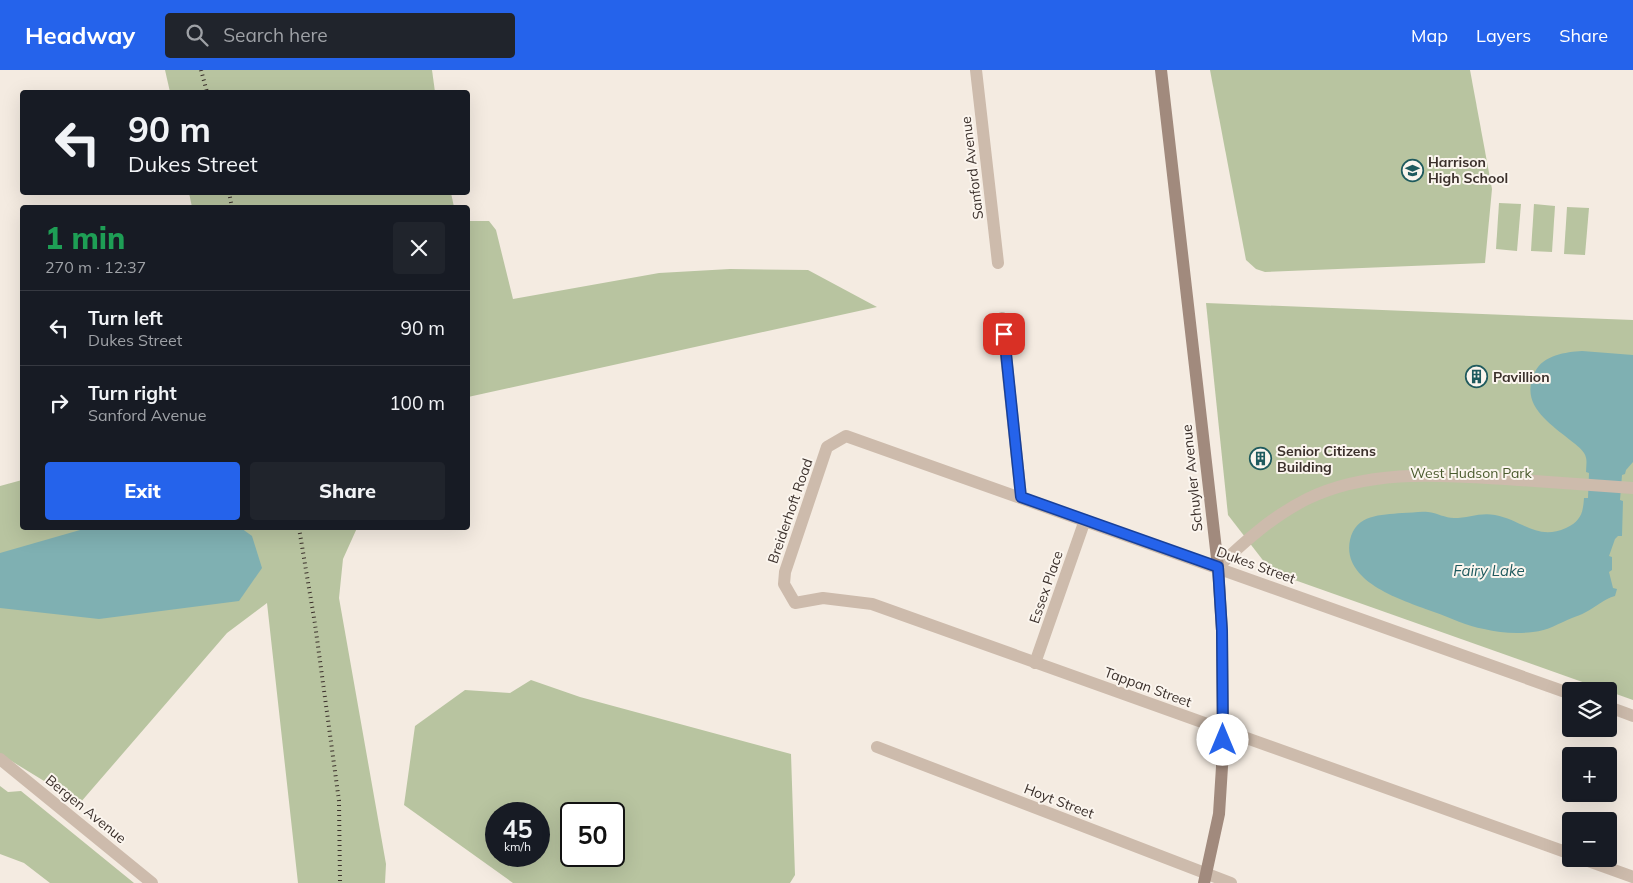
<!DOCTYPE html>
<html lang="en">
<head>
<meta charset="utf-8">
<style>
  body { margin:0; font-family:Mulish,sans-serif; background:#20242c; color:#f1f3f6; height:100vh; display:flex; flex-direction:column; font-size:19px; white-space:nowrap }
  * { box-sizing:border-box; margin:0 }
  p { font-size:16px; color:#9ea1a6 }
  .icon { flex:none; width:28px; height:28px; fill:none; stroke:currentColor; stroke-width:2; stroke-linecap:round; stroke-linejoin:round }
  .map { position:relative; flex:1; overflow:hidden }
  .side { position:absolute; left:20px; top:135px; width:450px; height:325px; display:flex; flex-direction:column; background:#171b24; border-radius:5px; box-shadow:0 5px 20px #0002 }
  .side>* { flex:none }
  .guide { position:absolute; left:20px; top:20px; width:450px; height:105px; border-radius:5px; box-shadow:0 5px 20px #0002; background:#171b24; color:#f1f3f6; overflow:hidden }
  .controls { position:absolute; left:1562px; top:612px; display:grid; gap:10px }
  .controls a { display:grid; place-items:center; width:55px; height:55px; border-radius:5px; background:#171b24; box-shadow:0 5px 20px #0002; font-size:25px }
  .speed { position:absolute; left:485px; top:732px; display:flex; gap:10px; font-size:25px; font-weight:700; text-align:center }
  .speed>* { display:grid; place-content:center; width:65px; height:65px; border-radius:50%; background:#171b24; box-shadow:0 5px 20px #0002; line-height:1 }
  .speed small { font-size:12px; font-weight:400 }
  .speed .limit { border:2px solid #111; border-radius:8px; background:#fff; color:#111 }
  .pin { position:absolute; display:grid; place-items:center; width:42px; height:42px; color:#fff; margin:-21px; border-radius:10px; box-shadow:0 2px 8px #0006 }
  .me { position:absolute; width:55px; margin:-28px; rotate:0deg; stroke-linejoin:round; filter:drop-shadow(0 0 4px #0008) }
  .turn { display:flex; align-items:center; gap:18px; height:105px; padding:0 25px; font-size:22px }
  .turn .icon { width:65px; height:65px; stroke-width:2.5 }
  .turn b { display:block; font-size:35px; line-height:42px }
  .round { display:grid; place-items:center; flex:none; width:52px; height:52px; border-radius:5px; background:#20242c }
  .head { display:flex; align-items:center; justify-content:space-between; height:85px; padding:0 25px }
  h1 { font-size:30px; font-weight:800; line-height:38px; color:#1e9e55 }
  .cta { display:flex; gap:10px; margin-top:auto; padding:10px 25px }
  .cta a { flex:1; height:58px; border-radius:5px; background:#2563eb; color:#fff; font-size:20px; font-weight:800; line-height:58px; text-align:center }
  .cta a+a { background:#20242c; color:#f1f3f6 }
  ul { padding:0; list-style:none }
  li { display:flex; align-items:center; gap:15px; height:75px; padding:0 25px; border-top:1px solid #363941 }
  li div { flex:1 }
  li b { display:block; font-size:19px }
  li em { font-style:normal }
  header { display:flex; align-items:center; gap:30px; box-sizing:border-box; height:70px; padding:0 25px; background:#2563eb; color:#fff }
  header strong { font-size:24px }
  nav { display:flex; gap:28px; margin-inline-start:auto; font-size:18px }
  .search { width:350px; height:45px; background:#20242c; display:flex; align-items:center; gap:12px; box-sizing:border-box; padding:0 18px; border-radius:5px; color:#9ea1a6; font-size:19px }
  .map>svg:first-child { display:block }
  .green { fill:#b8c4a0; fill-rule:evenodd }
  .water { fill:#7fb0b2 }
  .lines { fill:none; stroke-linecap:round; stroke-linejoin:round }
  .minor { stroke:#cdbbac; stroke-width:12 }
  .tertiary { stroke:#cdbbac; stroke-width:12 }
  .secondary { stroke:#a18a7d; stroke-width:12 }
  .rail { stroke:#3b302b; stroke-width:4; stroke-dasharray:1 4; stroke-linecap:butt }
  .route-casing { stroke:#184099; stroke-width:12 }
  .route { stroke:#2563eb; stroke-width:9 }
  .labels { text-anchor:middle; stroke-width:4; stroke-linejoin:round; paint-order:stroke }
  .poi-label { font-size:14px; font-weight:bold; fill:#3b302b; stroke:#fbf5ee; text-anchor:start }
  .street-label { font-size:14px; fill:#3b302b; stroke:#fbf5ee }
  .park-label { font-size:14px; fill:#4a5a2e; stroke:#fbf5ee }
  .water-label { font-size:15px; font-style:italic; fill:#1f5a5e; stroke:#fbf5ee }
</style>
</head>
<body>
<header>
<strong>Headway</strong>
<div class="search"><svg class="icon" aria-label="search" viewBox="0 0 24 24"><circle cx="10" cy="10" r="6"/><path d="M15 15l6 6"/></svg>Search here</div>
<nav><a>Map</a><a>Layers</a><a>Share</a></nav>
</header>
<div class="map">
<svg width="1633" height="813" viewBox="0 0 1633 813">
  <rect width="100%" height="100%" fill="#f4ebe1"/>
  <g class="green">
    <polygon points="165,0 432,0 435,22 170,22"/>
    <polygon points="1210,0 1470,0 1492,119 1485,193 1265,202 1256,199 1246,190"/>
    <polygon points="189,123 451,123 454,137 192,137"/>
    <polygon points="1499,133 1521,134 1517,181 1496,179"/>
    <polygon points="1534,134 1555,136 1552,182 1531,181"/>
    <polygon points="1567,137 1589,138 1585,185 1564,184"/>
    <polygon points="468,151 489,151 496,160 513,229 659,203 730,199 808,200 877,237 468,327"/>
    <polygon points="1206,233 1633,250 1633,630 1272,502 1228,445"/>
    <polygon points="22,410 22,458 357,458 343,489 339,528 386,794 385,813 298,813 267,533 227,563 80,733 0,684 0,416"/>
    <path d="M531,610L580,627L791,684L795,805L790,813H513L404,735L415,656L465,620L510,623ZM496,744H539V786H496ZM571,744H614V786H571Z"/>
    <polygon points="0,716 8,722 21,721 134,813 50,813 24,793 0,784"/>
  </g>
  <g class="water">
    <path d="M1582,281L1633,285V392L1626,400L1625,404L1622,405L1620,430L1623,431L1622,466H1618L1615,469L1609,486L1612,487V500L1609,502L1613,518L1617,519L1615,526C1604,529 1596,537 1586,542C1581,545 1576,546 1572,548C1559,553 1548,561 1533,562C1517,564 1500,563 1484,559C1467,556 1451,548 1434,542C1405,531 1341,513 1350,470C1356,444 1381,445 1402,443C1411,443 1420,441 1428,442C1437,443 1445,448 1454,448C1468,448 1481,442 1495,445C1522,450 1537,471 1566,458C1581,451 1583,443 1584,428H1588L1589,403L1586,402C1586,396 1588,389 1584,383C1581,378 1575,374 1570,370C1548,352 1519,334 1535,302C1543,285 1566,282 1582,281Z"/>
    <polygon points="87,458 241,458 252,466 262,498 239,531 99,549 0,538 0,483"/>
  </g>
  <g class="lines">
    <g class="minor">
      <polyline points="976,0 998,193"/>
      <polyline points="1002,248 1021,427"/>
      <path d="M1218,497C1245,471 1273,446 1307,429C1369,399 1439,405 1505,409C1547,412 1590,415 1633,418"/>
      <polyline points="1035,593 1085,450"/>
      <polyline points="1571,624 846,366 827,377 785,502 784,514 795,533 823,528 872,534 1571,784"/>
      <polyline points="1609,637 1633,646"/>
      <polyline points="877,677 1231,813"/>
      <polyline points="1583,789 1633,807"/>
    </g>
    <polyline class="tertiary" points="0,689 152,813"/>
    <polyline class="secondary" points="1161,0 1218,497 1222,561 1223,681 1219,744 1204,813"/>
    <g class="rail">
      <polyline points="201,0 207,22"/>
      <polyline points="229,122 232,138"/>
      <polyline points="299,458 315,554 339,731 340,813"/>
    </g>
  </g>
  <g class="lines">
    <defs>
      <polyline id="route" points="1004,264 1021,427 1218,497 1222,561 1223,670"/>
    </defs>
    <use href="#route" class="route-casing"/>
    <use href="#route" class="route"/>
  </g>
  <defs>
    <symbol id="school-ring" viewBox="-11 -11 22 22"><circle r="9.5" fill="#fbf5ee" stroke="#1f5a5e" stroke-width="1.5"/><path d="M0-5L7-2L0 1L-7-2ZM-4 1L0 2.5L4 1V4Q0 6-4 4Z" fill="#1f5a5e"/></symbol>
    <symbol id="building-ring" viewBox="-11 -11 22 22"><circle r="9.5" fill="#fbf5ee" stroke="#1f5a5e" stroke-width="1.5"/><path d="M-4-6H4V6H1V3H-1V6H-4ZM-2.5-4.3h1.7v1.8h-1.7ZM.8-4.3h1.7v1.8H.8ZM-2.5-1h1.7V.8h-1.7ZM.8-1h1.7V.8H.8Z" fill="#1f5a5e"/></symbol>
  </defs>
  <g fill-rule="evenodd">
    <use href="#school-ring" x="1400" y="88" width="25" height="25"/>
    <use href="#building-ring" x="1464" y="294" width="25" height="25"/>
    <use href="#building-ring" x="1248" y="376" width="25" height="25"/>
  </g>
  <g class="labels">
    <g class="poi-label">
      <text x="1428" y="97">Harrison<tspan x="1428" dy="16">High School</tspan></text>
      <text x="1493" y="312">Pavillion</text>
      <text x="1277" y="386">Senior Citizens<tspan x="1277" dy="16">Building</tspan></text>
    </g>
    <g class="street-label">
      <text transform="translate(972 98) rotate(-97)" y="5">Sanford Avenue</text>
      <text transform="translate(1192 408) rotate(-96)" y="5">Schuyler Avenue</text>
      <text transform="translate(790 441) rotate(-71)" y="5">Breiderhoft Road</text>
      <text transform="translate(1256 495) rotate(20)" y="5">Dukes Street</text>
      <text transform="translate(1046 517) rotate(-71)" y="5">Essex Place</text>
      <text transform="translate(1148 617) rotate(20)" y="5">Tappan Street</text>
      <text transform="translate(1059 731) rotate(21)" y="5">Hoyt Street</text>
      <text transform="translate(86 739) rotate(39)" y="5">Bergen Avenue</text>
    </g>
    <g class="park-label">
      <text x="1471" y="408">West Hudson Park</text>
    </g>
    <g class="water-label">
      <text x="1489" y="506">Fairy Lake</text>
    </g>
  </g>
</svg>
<div class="controls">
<a><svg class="icon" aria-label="layers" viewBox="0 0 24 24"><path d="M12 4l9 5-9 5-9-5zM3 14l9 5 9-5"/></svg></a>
<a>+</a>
<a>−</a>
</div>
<div class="speed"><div>45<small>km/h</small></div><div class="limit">50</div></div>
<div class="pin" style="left:1004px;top:264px;background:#d93025"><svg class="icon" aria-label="arrive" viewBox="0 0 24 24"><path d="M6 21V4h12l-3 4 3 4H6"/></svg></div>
<svg class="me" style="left:1223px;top:670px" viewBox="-20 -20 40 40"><circle r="19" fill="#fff"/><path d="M0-13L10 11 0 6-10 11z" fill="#2563eb"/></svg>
<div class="guide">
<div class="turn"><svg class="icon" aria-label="left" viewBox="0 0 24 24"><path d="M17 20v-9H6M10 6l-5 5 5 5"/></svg><div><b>90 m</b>Dukes Street</div></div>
</div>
<section class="side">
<div class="head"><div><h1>1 min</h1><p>270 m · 12:37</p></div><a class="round"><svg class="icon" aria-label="close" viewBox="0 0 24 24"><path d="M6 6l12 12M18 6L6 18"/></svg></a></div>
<ul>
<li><svg class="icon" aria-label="left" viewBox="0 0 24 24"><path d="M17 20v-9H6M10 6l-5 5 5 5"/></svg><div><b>Turn left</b><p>Dukes Street</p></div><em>90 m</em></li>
<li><svg class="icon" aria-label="right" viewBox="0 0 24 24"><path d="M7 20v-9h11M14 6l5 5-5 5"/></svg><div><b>Turn right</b><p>Sanford Avenue</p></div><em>100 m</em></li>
</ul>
<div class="cta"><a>Exit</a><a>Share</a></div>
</section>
</div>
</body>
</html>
